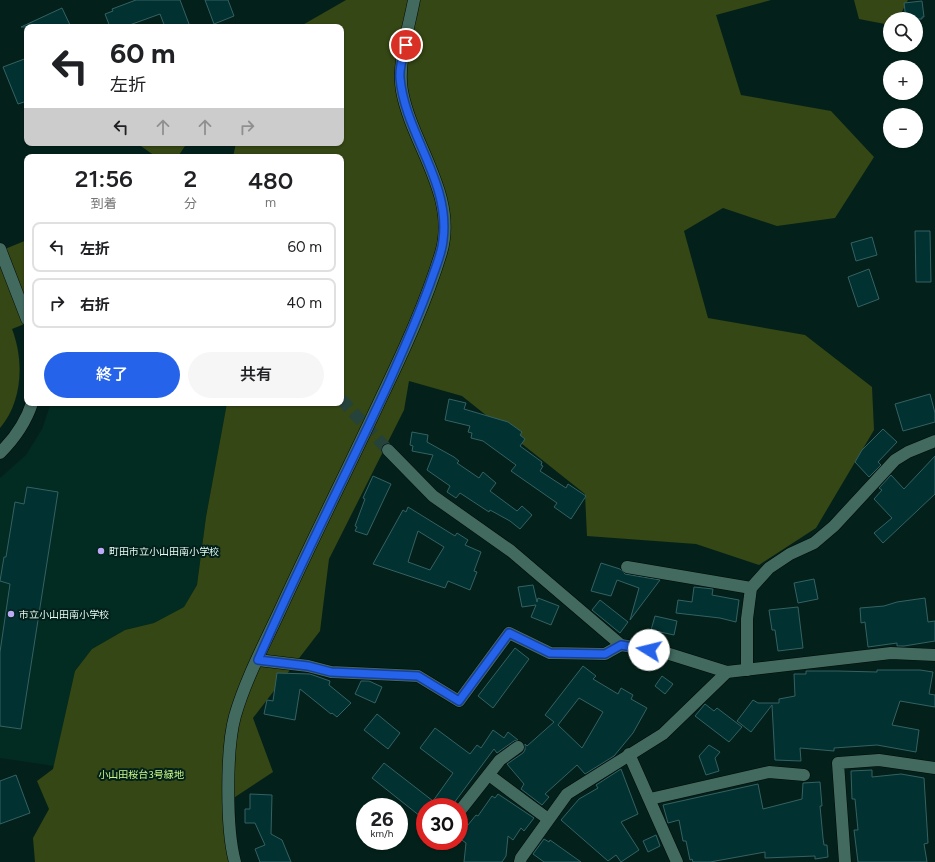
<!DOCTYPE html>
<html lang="ja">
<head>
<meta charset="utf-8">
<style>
  body { margin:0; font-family:Figtree,"Noto Sans JP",sans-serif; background:#f6f6f6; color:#202124; height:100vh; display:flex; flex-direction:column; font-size:15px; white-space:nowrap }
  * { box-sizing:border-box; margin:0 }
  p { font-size:13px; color:#757577 }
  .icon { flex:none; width:22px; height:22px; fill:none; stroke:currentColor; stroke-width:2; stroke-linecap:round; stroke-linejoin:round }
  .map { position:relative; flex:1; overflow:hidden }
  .drawer { position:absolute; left:24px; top:154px; width:320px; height:252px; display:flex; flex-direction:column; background:#fff; border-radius:8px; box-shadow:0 1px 3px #0004 }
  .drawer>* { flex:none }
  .banner { position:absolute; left:24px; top:24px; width:320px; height:122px; border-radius:8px; box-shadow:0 1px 3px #0004; background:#fff; color:#202124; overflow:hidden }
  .buttons { position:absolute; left:883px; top:12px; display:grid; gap:8px }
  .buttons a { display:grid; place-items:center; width:40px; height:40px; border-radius:50%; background:#fff; box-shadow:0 1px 3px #0004; font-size:20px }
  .speed { position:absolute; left:356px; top:798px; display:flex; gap:8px; font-size:20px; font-weight:700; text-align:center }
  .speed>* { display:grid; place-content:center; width:52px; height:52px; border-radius:50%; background:#fff; box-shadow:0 1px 3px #0004; line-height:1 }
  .speed small { font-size:10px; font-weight:400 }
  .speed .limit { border:6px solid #d22; background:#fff; color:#111 }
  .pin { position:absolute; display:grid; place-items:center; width:34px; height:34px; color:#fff; margin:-17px; border:2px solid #fff; border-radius:50%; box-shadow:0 1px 4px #0007 }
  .me { position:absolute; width:44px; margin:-22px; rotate:279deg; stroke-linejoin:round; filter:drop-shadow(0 0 3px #0008) }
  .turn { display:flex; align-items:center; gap:14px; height:84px; padding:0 20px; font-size:18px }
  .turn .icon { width:52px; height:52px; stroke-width:2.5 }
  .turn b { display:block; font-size:28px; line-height:34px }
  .lanes { display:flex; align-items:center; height:38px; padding:0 20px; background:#0003; justify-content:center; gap:20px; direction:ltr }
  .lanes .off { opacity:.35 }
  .eta { display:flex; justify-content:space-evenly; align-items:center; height:68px; text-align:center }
  .eta b { font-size:24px; font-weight:600; line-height:28px }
  .button { display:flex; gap:8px; margin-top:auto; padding:8px 20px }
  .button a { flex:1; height:46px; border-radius:24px; background:#2563eb; color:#fff; font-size:16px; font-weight:600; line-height:46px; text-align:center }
  .button a+a { background:#f6f6f6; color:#202124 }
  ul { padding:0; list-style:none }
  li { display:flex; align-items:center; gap:12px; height:50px; margin:0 8px 6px; padding:0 12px; border:2px solid #e0e0e0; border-radius:8px }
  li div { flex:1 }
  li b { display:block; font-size:15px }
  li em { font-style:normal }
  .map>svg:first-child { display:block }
  .built { fill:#022b22 }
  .green { fill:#354714 }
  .building { fill:#023132; stroke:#356162; fill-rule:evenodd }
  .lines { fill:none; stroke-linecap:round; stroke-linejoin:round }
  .minor-tunnel { stroke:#25423b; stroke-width:12; stroke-dasharray:12 6; stroke-linecap:butt }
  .minor-casing { stroke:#000906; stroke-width:13 }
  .minor { stroke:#426a5f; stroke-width:12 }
  .route-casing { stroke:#184099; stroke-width:10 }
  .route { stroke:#2563eb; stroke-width:7 }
  .poi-dot { fill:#bbaaf6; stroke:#03211a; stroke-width:1.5 }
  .labels { text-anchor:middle; stroke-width:4; stroke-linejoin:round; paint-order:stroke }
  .poi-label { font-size:10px; fill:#e5faf3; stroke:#03211a; text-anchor:start }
  .park-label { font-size:10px; fill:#caf585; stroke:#03211a }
</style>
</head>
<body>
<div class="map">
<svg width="935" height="862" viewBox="0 0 935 862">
  <rect width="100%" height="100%" fill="#03211a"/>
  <polygon class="built" points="51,403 227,403 206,517 197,585 184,607 154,623 125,630 92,649 75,671 54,766 0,758 0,478 26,455 42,429"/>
  <g class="green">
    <polygon points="346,0 771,0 716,15 741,95 831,111 874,157 835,218 777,226 723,208 684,231 708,318 805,335 872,387 874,430 816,528 759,565 696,544 587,536 585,494 462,396 409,381 404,410 329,559 320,631 253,718 273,772 229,801 235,862 35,862 33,838 49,809 37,781 53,769 75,671 92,649 125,630 154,623 184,607 197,585 206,517 227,403 341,403 341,157 233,157 236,143 341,143 341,27 299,27"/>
    <polygon points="854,0 908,0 898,19 890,19 890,25 859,19"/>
    <path d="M137,143H187L179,155C156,159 156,157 137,143Z"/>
    <path d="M27,240V323L12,329C24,360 23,401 0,428V251Z"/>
  </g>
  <g class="building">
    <polygon points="136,0 180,0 189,24 181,27 165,27 160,14 124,27 110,27 105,14 113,11 112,9"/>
    <polygon points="205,0 228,0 234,16 214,24"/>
    <polygon points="922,1 924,17 922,17 922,19 906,19 904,3"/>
    <polygon points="62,8 71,27 21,27"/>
    <polygon points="27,58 27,101 18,104 3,67"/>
    <polygon points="915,231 930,231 931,282 916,282"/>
    <polygon points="872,237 877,255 856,261 851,243"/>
    <polygon points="869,269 879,299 858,307 848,277"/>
    <polygon points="930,394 935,413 935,422 903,431 895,404"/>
    <polygon points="449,399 466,403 464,409 508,422 522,432 520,435 525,439 520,446 542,462 541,465 543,466 540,471 566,488 568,484 586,496 571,519 554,507 557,503 511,471 516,465 483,441 471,438 472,433 468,432 470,426 445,420"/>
    <polygon points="883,429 897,442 878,462 881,465 869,477 855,462 862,450"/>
    <polygon points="412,432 428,435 427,442 454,457 459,461 457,463 479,478 483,472 496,483 490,491 517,511 522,506 532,515 520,529 510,521 490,510 489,512 460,493 456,498 447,492 450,486 427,470 433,455 412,451 413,446 410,445"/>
    <polygon points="935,456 935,494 883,543 874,533 892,518 874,499 882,490 879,488 891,475 904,489"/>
    <polygon points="373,476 391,484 367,535 355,531 357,527 355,526 365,499 363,498"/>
    <polygon points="27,487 58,492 21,729 0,726 0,652 10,584 0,581 4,557 6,557 15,502 24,504"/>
    <path d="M408,507L455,536L457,533L468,540L465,545L481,552L474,571L477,572L470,590L448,581L445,588L373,564L403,510L406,512ZM418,531L444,547L430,570L408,562Z"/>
    <polygon points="601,563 620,569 625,574 660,580 630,620 639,588 617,580 611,596 591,591"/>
    <polygon points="814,579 818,599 798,603 794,583"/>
    <polygon points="533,585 537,602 538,598 559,606 551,625 531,617 536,605 522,607 518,587"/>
    <polygon points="694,587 713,589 712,595 739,600 736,622 720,618 676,613 678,600 692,602"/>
    <polygon points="925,598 928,622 935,621 935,641 904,646 897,646 897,643 868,647 865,622 861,623 860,608 884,606 897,602"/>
    <polygon points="600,600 628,622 620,633 592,610"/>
    <polygon points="798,607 803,648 778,651 775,630 772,630 769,610"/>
    <polygon points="655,616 677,621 674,635 651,630"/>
    <polygon points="515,648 529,659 493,708 478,696"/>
    <path d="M583,666L596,676L593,679L618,694L621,688L633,695L631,699L647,708L633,733L614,756L585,774L577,765L545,794L549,797L542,805L521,789L524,784L507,764L523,753L525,750V744L527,746L554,722L545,715ZM579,698L603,712L582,748L558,725Z"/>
    <polygon points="877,670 920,670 933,672 929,694 935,695 935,707 900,701 892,725 919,730 916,752 877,745 834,748 834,751 800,748 801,761 775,760 772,705 751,732 737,721 753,700 758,703 779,703 779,699 795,696 794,674 806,674 806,671 838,671 877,672"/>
    <polygon points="277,673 310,674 330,681 329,685 351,703 337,717 332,713 331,714 300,689 295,720 264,714 267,700 273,701"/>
    <polygon points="662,676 673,684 665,694 655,686"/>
    <polygon points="361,681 369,681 382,687 375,703 355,694"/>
    <polygon points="705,704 714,711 717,708 742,727 729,742 695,716"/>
    <polygon points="377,714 400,733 388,749 364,730"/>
    <polygon points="435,728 470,754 477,745 481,748 493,730 504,738 508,732 518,740 514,741 497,753 494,749 451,807 425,807 425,820 372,778 384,763 433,801 453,773 420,748"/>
    <polygon points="709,745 720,752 715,758 719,771 706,775 699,756"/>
    <polygon points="621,769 638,814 621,822 639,850 621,862 616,855 608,861 561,820 579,799 598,788 596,785"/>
    <polygon points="872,770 872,777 901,774 924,778 928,843 924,844 927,862 858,862 854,830 858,830 855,799 852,799 851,771"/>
    <polygon points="16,775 30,813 0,824 0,781"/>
    <polygon points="820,782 822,806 820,806 823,838 824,845 827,845 828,857 815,859 815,856 765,858 765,852 710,862 693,862 692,859 690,860 686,841 683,841 679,820 668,823 663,805 758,784 763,809 802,799 803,783"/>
    <polygon points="250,794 272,795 271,834 282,840 291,862 260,862 255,849 265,845 255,823 245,823 245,809 250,809"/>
    <polygon points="498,794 534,818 524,831 521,828 513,840 508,836 506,856 502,862 464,862 466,843 459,838 459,831 465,823 468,825 476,815 478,816 492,796 495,798"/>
    <polygon points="656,835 660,846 648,852 643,841"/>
    <polygon points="544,839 549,842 550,840 581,862 544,862 533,854"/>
  </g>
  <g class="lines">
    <polyline class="minor-tunnel" points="341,399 388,450"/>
    <defs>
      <g id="minor">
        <polyline points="0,249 27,319"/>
        <polyline points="388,450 433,496 511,551 621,645 663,652 727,672 891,653 935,655"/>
        <path d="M0,453C14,439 26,422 32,403"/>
        <polyline points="627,567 751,588"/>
        <polyline points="258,660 308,666 331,672 418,676 459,701 509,633 550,653 605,654 621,645"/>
        <polyline points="747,670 747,619 751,588 769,568 790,554 814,543 834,526 895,460 908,452 935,441"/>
        <polyline points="629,754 677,862"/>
        <polyline points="489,775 548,819"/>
        <polyline points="650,799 769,772 804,775"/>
        <polyline points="459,812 500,760 518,747"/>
        <path d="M235,862C226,830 226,748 235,716C246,678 266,641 282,606C315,534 350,465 383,394C405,348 426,302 441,253C458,196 412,145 402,91C397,64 409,27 414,0"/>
        <polyline points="520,862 521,858 567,794 663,734 727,672"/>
        <polyline points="845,862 838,763 879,760 935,768"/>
      </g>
    </defs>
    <use href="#minor" class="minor-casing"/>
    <use href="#minor" class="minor"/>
  </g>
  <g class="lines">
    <defs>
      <path id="route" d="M406,45C403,56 399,67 400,78C405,134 451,182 443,240C442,253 436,266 432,278C420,313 405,346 390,380C347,473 299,565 258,660L308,666L331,672L418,676L459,701L509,633L550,653L605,654L621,645L649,650"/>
    </defs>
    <use href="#route" class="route-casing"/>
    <use href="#route" class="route"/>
  </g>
  <g class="poi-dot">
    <circle cx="101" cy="551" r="4"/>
    <circle cx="11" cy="614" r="4"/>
  </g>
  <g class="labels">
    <g class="poi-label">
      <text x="109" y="555">町田市立小山田南小学校</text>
      <text x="19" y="618">市立小山田南小学校</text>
    </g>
    <g class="park-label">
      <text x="141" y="778">小山田桜台3号緑地</text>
    </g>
  </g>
</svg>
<div class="buttons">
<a><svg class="icon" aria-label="search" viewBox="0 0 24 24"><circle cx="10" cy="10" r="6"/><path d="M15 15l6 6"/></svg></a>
<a>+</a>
<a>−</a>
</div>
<div class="speed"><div>26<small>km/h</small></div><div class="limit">30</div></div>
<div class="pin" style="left:406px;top:45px;background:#d93025"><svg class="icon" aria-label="arrive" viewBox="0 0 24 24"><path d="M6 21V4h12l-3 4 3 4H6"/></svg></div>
<svg class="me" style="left:649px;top:650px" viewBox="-20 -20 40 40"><circle r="19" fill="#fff"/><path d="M0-13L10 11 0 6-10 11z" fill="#2563eb"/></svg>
<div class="banner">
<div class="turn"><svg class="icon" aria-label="left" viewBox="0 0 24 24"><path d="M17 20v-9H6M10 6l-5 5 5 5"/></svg><div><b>60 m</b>左折</div></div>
<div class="lanes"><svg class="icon" aria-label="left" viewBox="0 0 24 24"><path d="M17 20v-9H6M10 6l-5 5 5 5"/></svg><svg class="icon off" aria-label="ahead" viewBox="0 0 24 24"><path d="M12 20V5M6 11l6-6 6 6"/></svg><svg class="icon off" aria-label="ahead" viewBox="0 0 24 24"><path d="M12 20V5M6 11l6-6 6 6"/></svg><svg class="icon off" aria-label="right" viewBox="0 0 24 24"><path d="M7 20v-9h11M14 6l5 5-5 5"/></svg></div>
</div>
<section class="drawer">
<div class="eta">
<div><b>21:56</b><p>到着</p></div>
<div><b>2</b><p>分</p></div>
<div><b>480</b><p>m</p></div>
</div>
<ul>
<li><svg class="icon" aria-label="left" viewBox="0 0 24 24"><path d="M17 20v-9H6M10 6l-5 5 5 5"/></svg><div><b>左折</b></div><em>60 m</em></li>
<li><svg class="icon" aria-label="right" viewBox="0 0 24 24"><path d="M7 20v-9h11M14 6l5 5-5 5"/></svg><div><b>右折</b></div><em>40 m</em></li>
</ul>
<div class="button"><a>終了</a><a>共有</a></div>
</section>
</div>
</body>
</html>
